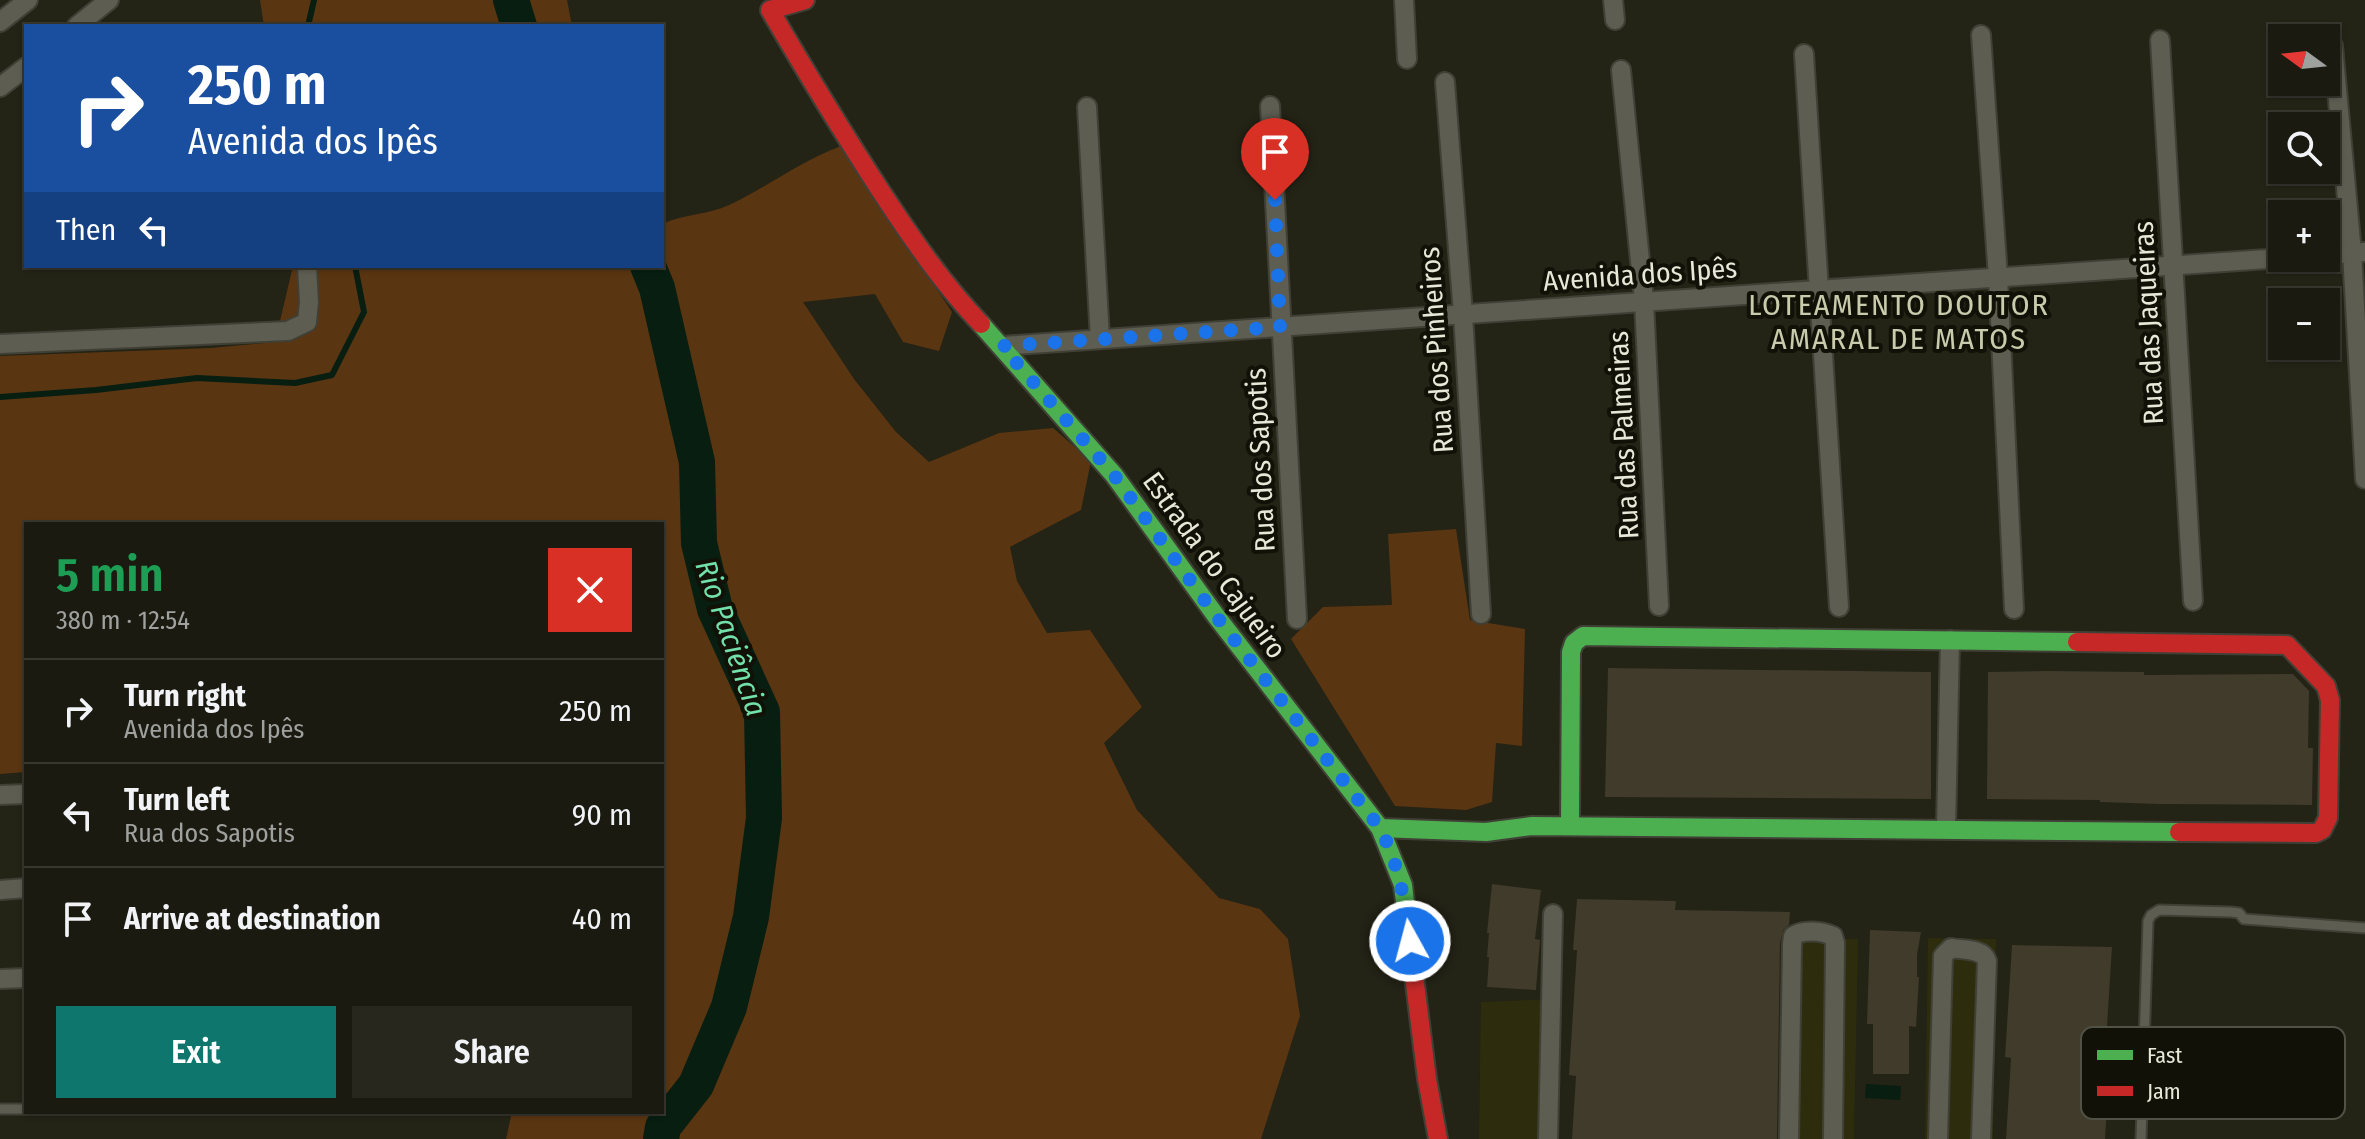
<!DOCTYPE html>
<html lang="en">
<head>
<meta charset="utf-8">
<style>
  body { margin:0; font-family:"Fira Sans Condensed",sans-serif; background:#27271e; color:#f1f3f6; height:100vh; display:flex; flex-direction:column; font-size:30px; white-space:nowrap }
  * { box-sizing:border-box; margin:0 }
  p { font-size:26px; color:#9fa19f }
  .icon { flex:none; width:44px; height:44px; fill:none; stroke:currentColor; stroke-width:2; stroke-linecap:round; stroke-linejoin:round }
  .map { position:relative; flex:1; overflow:hidden }
  .details { position:absolute; left:24px; top:522px; width:640px; height:592px; display:flex; flex-direction:column; background:#1a1a10; border-radius:0px; box-shadow:0 2px 6px #0004,0 0 0 2px #383830 }
  .details>* { flex:none }
  .banner { position:absolute; left:24px; top:24px; width:640px; height:244px; border-radius:0px; box-shadow:0 2px 6px #0004,0 0 0 2px #383830; background:#1a4fa0; color:#fff; overflow:hidden }
  .needle { width:52px; rotate:285deg }
  .controls { position:absolute; left:2268px; top:24px; display:grid; gap:16px }
  .controls a { display:grid; place-items:center; width:72px; height:72px; border-radius:0px; background:#1a1a10; box-shadow:0 2px 6px #0004,0 0 0 2px #383830; font-size:40px }
  .pin { position:absolute; display:grid; place-items:center; width:68px; height:68px; color:#fff; margin:-82px -34px; border-radius:50% 50% 50% 0; rotate:-45deg; box-shadow:0 0 8px #0007 }
  .pin .icon { rotate:45deg }
  .me { position:absolute; width:88px; margin:-44px; rotate:353deg; stroke-linejoin:round; filter:drop-shadow(0 0 6px #0008) }
  .turn { display:flex; align-items:center; gap:28px; height:168px; padding:0 32px; font-size:36px }
  .turn .icon { width:104px; height:104px; stroke-width:2.5 }
  .turn b { display:block; font-size:56px; line-height:68px }
  .then { display:flex; align-items:center; height:76px; padding:0 32px; background:#0003; gap:16px; font-size:30px }
  .round { display:grid; place-items:center; flex:none; width:84px; height:84px; border-radius:0px; background:#27271e }
  .overview { display:flex; align-items:center; justify-content:space-between; height:136px; padding:0 32px }
  h1 { font-size:48px; font-weight:600; line-height:60px; color:#1e9e55 }
  .button { display:flex; gap:16px; margin-top:auto; padding:16px 32px }
  .button a { flex:1; height:92px; border-radius:0px; background:#0f766e; color:#fff; font-size:32px; font-weight:600; line-height:92px; text-align:center }
  .button a+a { background:#27271e; color:#f1f3f6 }
  ul { padding:0; list-style:none }
  li { display:flex; align-items:center; gap:24px; height:104px; padding:0 32px; border-top:2px solid #383830 }
  li div { flex:1 }
  li b { display:block; font-size:30px }
  li em { font-style:normal }
  .map>svg:first-child { display:block }
  .built { fill:#2d2d0e }
  .green { fill:#5a3511 }
  .water { fill:#071e11 }
  .lines { fill:none; stroke-linecap:round; stroke-linejoin:round }
  .stream { stroke:#071e11; stroke-width:6 }
  .river { stroke:#071e11; stroke-width:36 }
  .building { fill:#403b2a }
  .lane-casing { stroke:#404036; stroke-width:13 }
  .street-casing { stroke:#404036; stroke-width:22 }
  .fast-casing { stroke:#404036; stroke-width:22 }
  .jam-casing { stroke:#404036; stroke-width:22 }
  .lane { stroke:#5d5d52; stroke-width:9 }
  .street { stroke:#5d5d52; stroke-width:18 }
  .fast { stroke:#4caf50; stroke-width:18 }
  .jam { stroke:#c62828; stroke-width:18 }
  .route { stroke:#1a73e8; stroke-width:14; stroke-dasharray:0 25.2 }
  .labels { text-anchor:middle; stroke-width:8; stroke-linejoin:round; paint-order:stroke }
  .street-label { font-size:28px; fill:#e7e8d8; stroke:#111107 }
  .neighbourhood-label { font-size:30px; letter-spacing:2px; fill:#cacbad; stroke:#111107 }
  .water-label { font-size:30px; font-style:italic; fill:#72e0a9; stroke:#111107 }
  .key { fill:#111107; stroke:#515246; stroke-width:2 }
  .key-label { font-size:22px; fill:#e7e8d8 }
</style>
</head>
<body>
<div class="map">
<svg width="2365" height="1139" viewBox="0 0 2365 1139">
  <rect width="100%" height="100%" fill="#232316"/>
  <g class="built">
    <polygon points="1928,938 1996,939 1993,1139 1925,1139"/>
    <polygon points="1792,939 1858,939 1854,1139 1789,1139"/>
    <polygon points="1556,999 1555,1139 1479,1139 1481,1002"/>
  </g>
  <g class="green">
    <polygon points="260,0 567,0 572,26 264,26"/>
    <path d="M841,146L952,312L939,351L903,342L875,294L803,302L854,379L896,432L929,462L999,433L1053,428L1091,461L1081,510L1010,547L1017,581L1047,633L1090,630L1142,707L1104,743L1137,810L1219,898L1260,909L1288,939L1300,1016L1261,1139H506L512,1112H662V524H26V772L0,774V356L211,348L275,342L293,266H662V224C683,214 708,215 729,205C767,187 801,161 841,146Z"/>
    <polygon points="1456,529 1470,620 1525,629 1522,746 1496,743 1492,802 1466,810 1395,806 1291,639 1323,607 1392,605 1388,534"/>
  </g>
  <polygon class="water" points="1866,1084 1901,1086 1900,1100 1865,1098"/>
  <g class="lines">
    <g class="stream">
      <polyline points="308,26 314,0"/>
      <polyline points="0,397 96,390 197,378 295,383 332,375 364,312 355,266"/>
    </g>
    <g class="river">
      <polyline points="511,0 519,26"/>
      <polyline points="648,266 657,288 697,462 699,543 715,609 762,712 764,818 751,917 729,1007 696,1085 663,1127 661,1139"/>
    </g>
  </g>
  <g class="building">
    <polygon points="1608,668 1931,672 1931,799 1605,797"/>
    <polygon points="2045,671 2144,672 2144,675 2293,674 2309,691 2308,748 2313,748 2312,805 2159,804 2100,802 2100,800 1987,799 1988,672"/>
    <polygon points="1492,884 1541,890 1535,939 1540,940 1536,990 1487,987 1489,957 1487,957 1489,933 1487,933"/>
    <polygon points="1577,899 1676,901 1675,910 1790,912 1789,925 1783,930 1780,944 1777,1139 1572,1139 1576,1076 1569,1075 1577,950 1573,950"/>
    <polygon points="1870,930 1921,932 1917,955 1917,977 1919,977 1916,1027 1909,1026 1909,1074 1873,1074 1873,1024 1867,1024"/>
    <polygon points="2012,945 2112,947 2104,1073 2109,1073 2105,1139 2006,1139 2011,1058 2005,1057"/>
  </g>
  <g class="lines">
    <defs>
      <g id="lane">
        <polyline points="0,1109 26,1109"/>
        <polyline points="2141,1139 2148,921 2151,915 2159,910 2231,912 2239,913 2244,919 2365,928"/>
      </g>
      <g id="street">
        <polyline points="1404,0 1407,59"/>
        <polyline points="1613,0 1615,20"/>
        <polyline points="0,22 28,0"/>
        <polyline points="77,26 109,0"/>
        <polyline points="1981,35 1998,277 2014,609"/>
        <polyline points="2160,40 2193,601"/>
        <polyline points="2333,46 2352,253 2365,479"/>
        <polyline points="1804,54 1839,607"/>
        <polyline points="1621,70 1644,301 1659,606"/>
        <polyline points="1445,82 1463,314 1481,614"/>
        <polyline points="0,87 26,67"/>
        <polyline points="1270,106 1297,619"/>
        <polyline points="1087,107 1100,339"/>
        <polyline points="2326,255 2365,252"/>
        <polyline points="0,344 288,331 307,322 309,302 307,266"/>
        <polyline points="1002,346 2282,258"/>
        <polyline points="0,795 26,794"/>
        <polyline points="1946,829 1950,640"/>
        <polyline points="0,890 26,888"/>
        <polyline points="0,979 26,978"/>
        <polyline points="1548,1139 1553,914"/>
        <path d="M1789,1139L1792,944L1793,936C1803,929 1822,931 1833,936L1835,943L1833,1139"/>
        <path d="M1938,1139L1943,956L1951,948C1963,950 1983,948 1987,961L1981,1139"/>
      </g>
      <g id="fast">
        <polyline points="981,324 1114,475 1216,616 1380,828 1403,885 1409,936"/>
        <polyline points="1570,826 1571,652 1574,643 1583,636 2077,642"/>
        <polyline points="1380,828 1486,832 1532,826 2179,832"/>
      </g>
      <g id="jam">
        <path d="M805,0L770,10C806,72 843,133 882,193C913,240 943,284 981,324"/>
        <polyline points="2077,642 2287,645 2326,686 2330,700 2328,818 2322,830 2316,833 2179,832"/>
        <polyline points="1409,936 1427,1079 1438,1139"/>
      </g>
    </defs>
    <use href="#lane" class="lane-casing"/>
    <use href="#street" class="street-casing"/>
    <use href="#fast" class="fast-casing"/>
    <use href="#jam" class="jam-casing"/>
    <use href="#lane" class="lane"/>
    <use href="#street" class="street"/>
    <use href="#fast" class="fast"/>
    <use href="#jam" class="jam"/>
  </g>
  <g class="lines">
    <path class="route" d="M1275,200L1280,327L1002,346L1114,475L1216,616L1380,828C1400,868 1404,898 1410,941"/>
  </g>
  <g class="labels">
    <g class="street-label">
      <text transform="translate(1640 274) rotate(-4)" y="10">Avenida dos Ipês</text>
      <text transform="translate(2148 323) rotate(-93)" y="10">Rua das Jaqueiras</text>
      <text transform="translate(1436 350) rotate(-94)" y="10">Rua dos Pinheiros</text>
      <text transform="translate(1623 435) rotate(-93)" y="10">Rua das Palmeiras</text>
      <text transform="translate(1260 460) rotate(-93)" y="10">Rua dos Sapotis</text>
      <text transform="translate(1215 565) rotate(54)" y="10">Estrada do Cajueiro</text>
    </g>
    <g class="neighbourhood-label">
      <text x="1899" y="315">LOTEAMENTO DOUTOR<tspan x="1899" dy="34">AMARAL DE MATOS</tspan></text>
    </g>
    <g class="water-label">
      <text transform="translate(731 638) rotate(71)" y="10">Rio Paciência</text>
    </g>
  </g>
  <rect x="2081" y="1027" width="264" height="92" rx="12" class="key"/>
  <rect x="2097" y="1050" width="36" height="10" fill="#4caf50"/>
  <rect x="2097" y="1086" width="36" height="10" fill="#c62828"/>
  <g class="key-label">
    <text x="2147" y="1063">Fast</text>
    <text x="2147" y="1099">Jam</text>
  </g>
</svg>
<div class="controls">
<a><svg class="needle" viewBox="-14 -14 28 28"><path d="M0-13l5 13h-10z" fill="#e53935"/><path d="M0 13l5-13h-10z" fill="#9fa19f"/></svg></a>
<a><svg class="icon" aria-label="search" viewBox="0 0 24 24"><circle cx="10" cy="10" r="6"/><path d="M15 15l6 6"/></svg></a>
<a>+</a>
<a>−</a>
</div>
<div class="pin" style="left:1275px;top:200px;background:#d93025"><svg class="icon" aria-label="arrive" viewBox="0 0 24 24"><path d="M6 21V4h12l-3 4 3 4H6"/></svg></div>
<svg class="me" style="left:1410px;top:941px" viewBox="-20 -20 40 40"><circle r="17" fill="#1a73e8" stroke="#fff" stroke-width="3"/><path d="M0-11L8 9 0 5-8 9z" fill="#fff"/></svg>
<div class="banner">
<div class="turn"><svg class="icon" aria-label="right" viewBox="0 0 24 24"><path d="M7 20v-9h11M14 6l5 5-5 5"/></svg><div><b>250 m</b>Avenida dos Ipês</div></div>
<div class="then">Then<svg class="icon" aria-label="left" viewBox="0 0 24 24"><path d="M17 20v-9H6M10 6l-5 5 5 5"/></svg></div>
</div>
<section class="details">
<div class="overview"><div><h1>5 min</h1><p>380 m · 12:54</p></div><a class="round" style="background:#d93025;color:#fff"><svg class="icon" aria-label="close" viewBox="0 0 24 24"><path d="M6 6l12 12M18 6L6 18"/></svg></a></div>
<ul>
<li><svg class="icon" aria-label="right" viewBox="0 0 24 24"><path d="M7 20v-9h11M14 6l5 5-5 5"/></svg><div><b>Turn right</b><p>Avenida dos Ipês</p></div><em>250 m</em></li>
<li><svg class="icon" aria-label="left" viewBox="0 0 24 24"><path d="M17 20v-9H6M10 6l-5 5 5 5"/></svg><div><b>Turn left</b><p>Rua dos Sapotis</p></div><em>90 m</em></li>
<li><svg class="icon" aria-label="arrive" viewBox="0 0 24 24"><path d="M6 21V4h12l-3 4 3 4H6"/></svg><div><b>Arrive at destination</b></div><em>40 m</em></li>
</ul>
<div class="button"><a>Exit</a><a>Share</a></div>
</section>
</div>
</body>
</html>
